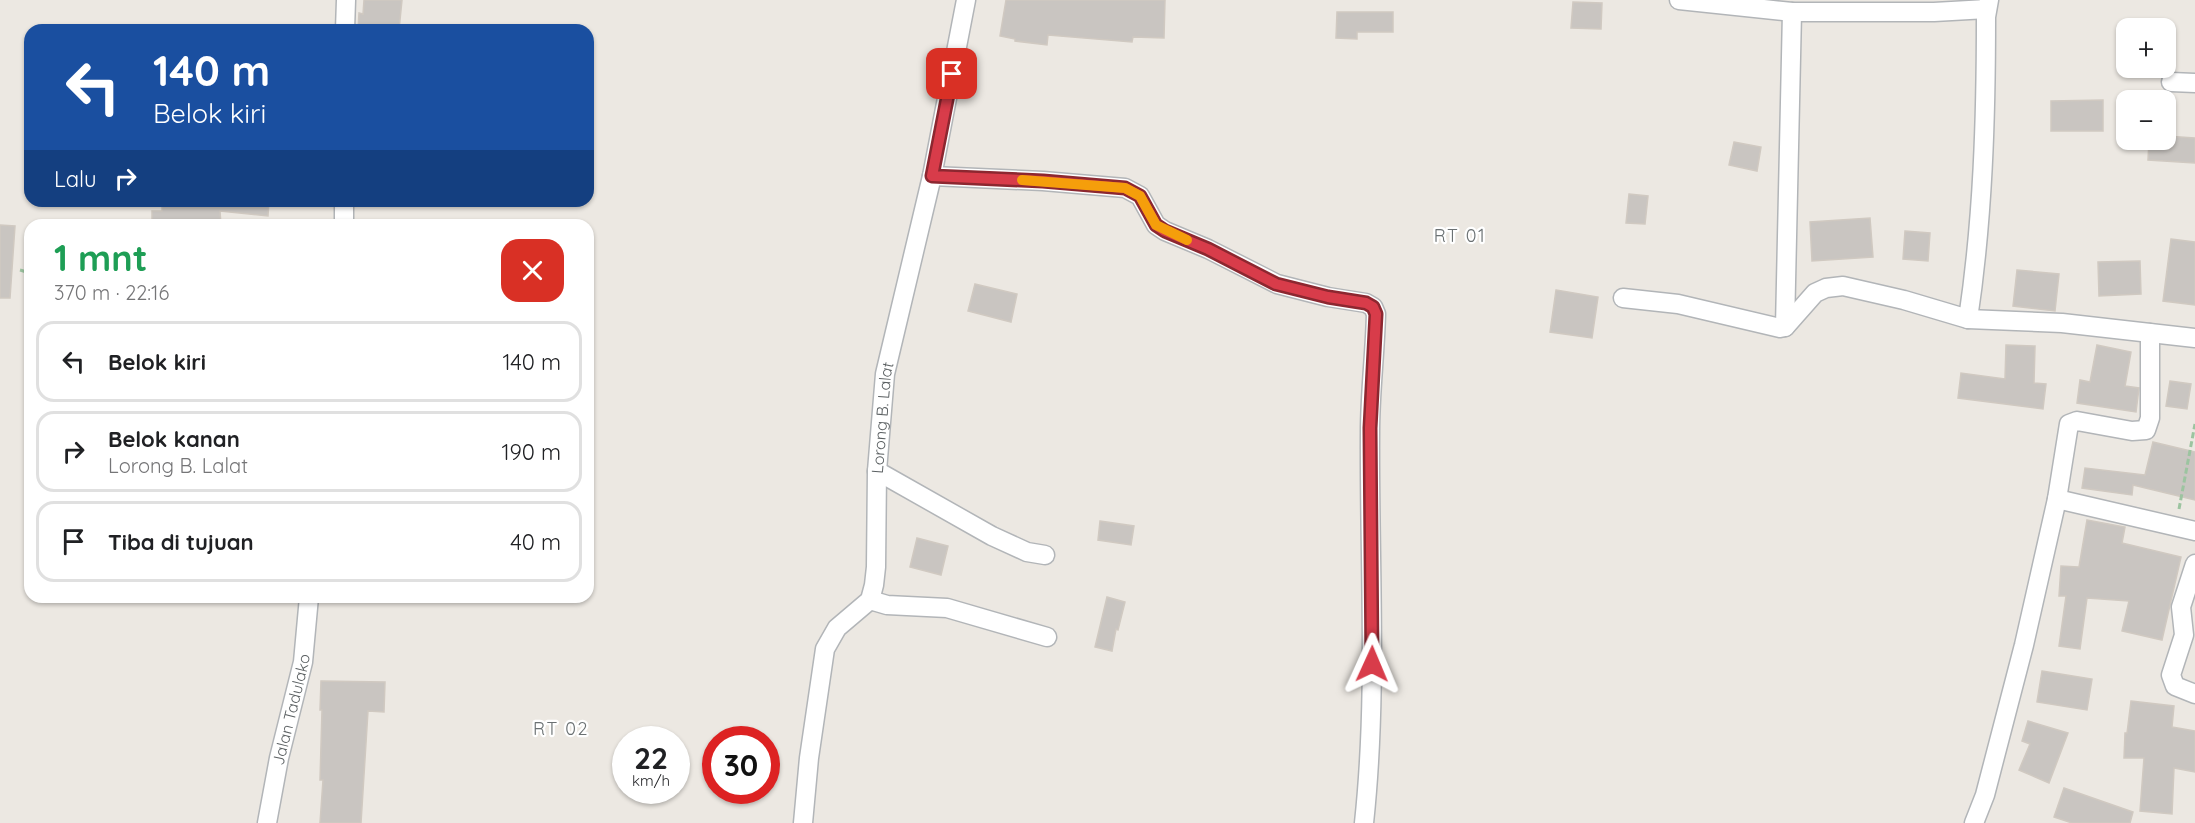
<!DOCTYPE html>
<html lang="id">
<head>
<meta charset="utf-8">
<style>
  body { margin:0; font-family:Quicksand,sans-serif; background:#f6f6f6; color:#202124; height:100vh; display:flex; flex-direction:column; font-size:22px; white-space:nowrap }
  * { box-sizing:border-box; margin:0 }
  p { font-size:20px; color:#757577 }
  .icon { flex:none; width:33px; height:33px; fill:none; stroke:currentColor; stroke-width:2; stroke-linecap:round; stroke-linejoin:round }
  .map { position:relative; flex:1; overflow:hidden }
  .panel { position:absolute; left:24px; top:219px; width:570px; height:384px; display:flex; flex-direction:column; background:#fff; border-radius:18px; box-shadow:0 2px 4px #0004 }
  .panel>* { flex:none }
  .guide { position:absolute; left:24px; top:24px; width:570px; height:183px; border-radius:18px; box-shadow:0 2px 4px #0004; background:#1a4fa0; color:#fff; overflow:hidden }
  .controls { position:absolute; left:2116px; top:18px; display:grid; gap:12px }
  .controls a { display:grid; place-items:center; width:60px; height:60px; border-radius:12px; background:#fff; box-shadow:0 2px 4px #0004; font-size:30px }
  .speed { position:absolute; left:612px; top:726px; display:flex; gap:12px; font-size:30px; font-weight:700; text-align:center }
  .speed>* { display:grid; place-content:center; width:78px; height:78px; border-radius:50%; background:#fff; box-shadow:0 2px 4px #0004; line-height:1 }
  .speed small { font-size:15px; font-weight:400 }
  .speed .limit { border:9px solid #d22; background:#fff; color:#111 }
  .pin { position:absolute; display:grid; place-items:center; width:51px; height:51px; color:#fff; margin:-26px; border-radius:12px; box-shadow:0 3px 9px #0006 }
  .me { position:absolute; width:66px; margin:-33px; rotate:1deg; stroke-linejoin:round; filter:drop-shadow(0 0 4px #0008) }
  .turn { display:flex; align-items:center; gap:21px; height:126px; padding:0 30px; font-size:27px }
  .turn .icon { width:78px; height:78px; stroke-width:2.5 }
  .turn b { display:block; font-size:42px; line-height:51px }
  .then { display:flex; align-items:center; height:57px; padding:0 30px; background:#0003; gap:12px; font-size:22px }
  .round { display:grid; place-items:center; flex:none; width:63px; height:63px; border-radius:18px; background:#f6f6f6 }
  .head { display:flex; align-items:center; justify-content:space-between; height:102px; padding:0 30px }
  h1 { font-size:36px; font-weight:700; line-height:45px; color:#1e9e55 }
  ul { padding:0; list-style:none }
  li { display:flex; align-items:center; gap:18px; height:81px; margin:0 12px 9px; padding:0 18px; border:3px solid #e0e0e0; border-radius:18px }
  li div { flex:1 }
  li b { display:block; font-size:22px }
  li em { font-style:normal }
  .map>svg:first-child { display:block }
  .building { fill:#c9c5c1; stroke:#d0c9c1; stroke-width:1.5 }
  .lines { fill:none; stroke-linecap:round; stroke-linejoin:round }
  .street-casing { stroke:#b2b5b8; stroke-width:21 }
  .path { stroke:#9cc4a0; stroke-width:3; stroke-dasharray:6 3; stroke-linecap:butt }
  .street { stroke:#fff; stroke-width:18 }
  .route-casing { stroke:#8c2730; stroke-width:15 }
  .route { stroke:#d83c4a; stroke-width:10 }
  .slow { stroke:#f59e0b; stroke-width:10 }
  .labels { text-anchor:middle; stroke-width:4.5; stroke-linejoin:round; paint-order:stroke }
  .street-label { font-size:16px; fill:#5a5f61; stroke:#fff }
  .neighbourhood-label { font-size:18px; letter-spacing:1.5px; fill:#6b7173; stroke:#fff }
</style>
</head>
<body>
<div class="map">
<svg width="2195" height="823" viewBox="0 0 2195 823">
  <rect width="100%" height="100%" fill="#ece8e2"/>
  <g class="building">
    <polygon points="364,0 402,0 399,30 358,30 359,13 363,14"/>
    <polygon points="1006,0 1165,0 1164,38 1133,37 1132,42 1048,35 1047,45 1015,41 1015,39 1000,36"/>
    <polygon points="1573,2 1602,3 1601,29 1571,28"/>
    <polygon points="1337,12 1393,12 1393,32 1357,32 1357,39 1336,38"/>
    <polygon points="2103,100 2103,131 2051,131 2051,101"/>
    <polygon points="2166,136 2195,138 2195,163 2148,160 2149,140 2166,140"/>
    <polygon points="1734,142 1761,147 1757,171 1729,165"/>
    <polygon points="1629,194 1648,196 1645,224 1626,223"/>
    <polygon points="162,201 269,201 268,216 220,211 221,225 152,225 152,211 162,211"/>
    <polygon points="1870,218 1873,257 1812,261 1810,222"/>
    <polygon points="0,225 15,226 10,298 0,298"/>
    <polygon points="1905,231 1930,233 1928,261 1903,259"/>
    <polygon points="2171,239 2195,242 2195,305 2163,301"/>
    <polygon points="2140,261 2141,294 2099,296 2098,262"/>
    <polygon points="2017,270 2059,274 2055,311 2013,306"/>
    <polygon points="975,284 1017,294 1011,322 968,311"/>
    <polygon points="1556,290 1598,297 1592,338 1550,332"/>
    <polygon points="2006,345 2035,346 2034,383 2046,384 2043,409 1958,398 1961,373 2005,379"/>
    <polygon points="2097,345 2131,352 2125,386 2139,388 2136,412 2077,403 2080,380 2090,382"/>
    <polygon points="2170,381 2191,384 2187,409 2166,406"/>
    <polygon points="2153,442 2195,452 2195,500 2133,485 2132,495 2082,488 2085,468 2145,475"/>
    <polygon points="2087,520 2125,527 2122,543 2181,557 2162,640 2122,631 2129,601 2087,598 2080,649 2059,646 2066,596 2059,596 2061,566 2079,567"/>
    <polygon points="1100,521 1134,526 1131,545 1098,540"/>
    <polygon points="917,538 948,546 941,575 910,567"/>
    <polygon points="1107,597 1125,602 1118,630 1116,629 1112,651 1095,647"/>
    <polygon points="2042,671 2092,679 2087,710 2037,702"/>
    <polygon points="321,681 385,682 384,712 368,711 361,823 320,823 323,780 320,780 322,710 320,710"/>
    <polygon points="2131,701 2174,706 2172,727 2195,731 2195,772 2174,768 2172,814 2140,811 2144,758 2124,758 2125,733 2127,733"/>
    <polygon points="2028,721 2068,733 2049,783 2019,770 2030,744 2022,741"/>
    <polygon points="2064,788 2133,812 2130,823 2072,823 2054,817"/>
  </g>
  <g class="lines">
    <defs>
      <g id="street">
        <polyline points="1679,0 1792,12 1934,12 1987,9"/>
        <polyline points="345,30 346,0"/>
        <polyline points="2171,82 2195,83"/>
        <path d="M932,176L1043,181L1125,188L1140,196L1156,225L1165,231L1208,249L1277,284L1328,297L1366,303L1373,307L1376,314C1375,353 1370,393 1370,432C1369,562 1378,693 1364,823"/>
        <polyline points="344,201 344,225"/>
        <polyline points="1623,298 1678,304 1780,328 1785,327 1815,293 1826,288 1843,286 1904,300 1968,319 2062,323 2195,338"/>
        <path d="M1968,319C1983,219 1986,118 1986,17L1989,0"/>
        <polyline points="1785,327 1792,12"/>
        <polyline points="877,471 992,536 1027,552 1045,555"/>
        <polyline points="2057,499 2195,531"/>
        <polyline points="2195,564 2181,607 2184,635 2171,675 2175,686 2195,694"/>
        <polyline points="870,600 887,605 947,608 1047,637"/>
        <path id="s1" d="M267,823L279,758L303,662L309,597"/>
        <path id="s2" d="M803,823L809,758L825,649L837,628L870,600L874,585L876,567L877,471L885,374L932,176L966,0"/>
        <polyline points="1974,823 1985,795 2024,645 2057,499 2069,424 2077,421 2132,431 2146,430 2150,418 2150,333"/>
      </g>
    </defs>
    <use href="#street" class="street-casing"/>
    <g class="path">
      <polyline points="237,220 237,225"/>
      <polyline points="20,270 30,273"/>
      <polyline points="2179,509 2195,424"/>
    </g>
    <use href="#street" class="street"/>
  </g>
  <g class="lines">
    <defs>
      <polyline id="route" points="952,74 932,176 1043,181 1125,188 1140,196 1156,225 1165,231 1208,249 1276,284 1328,297 1366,303 1373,307 1376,314 1370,428 1372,664"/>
    </defs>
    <use href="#route" class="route-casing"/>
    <use href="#route" class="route"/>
    <polyline class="slow" points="1022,180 1125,188 1140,196 1156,225 1187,240"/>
  </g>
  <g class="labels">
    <g class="street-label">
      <text dy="6" stroke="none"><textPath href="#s2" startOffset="426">Lorong B. Lalat</textPath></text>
      <text dy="6" stroke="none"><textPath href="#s1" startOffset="116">Jalan Tadulako</textPath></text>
    </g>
    <g class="neighbourhood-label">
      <text x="1460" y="242">RT 01</text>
      <text x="561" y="735">RT 02</text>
    </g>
  </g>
</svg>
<div class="controls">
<a>+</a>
<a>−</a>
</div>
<div class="speed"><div>22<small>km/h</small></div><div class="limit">30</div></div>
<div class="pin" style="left:952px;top:74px;background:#d93025"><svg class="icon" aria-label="arrive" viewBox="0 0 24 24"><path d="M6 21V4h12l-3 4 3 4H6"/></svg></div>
<svg class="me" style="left:1372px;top:664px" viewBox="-20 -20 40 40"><path d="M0-17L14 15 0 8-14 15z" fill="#d83c4a" stroke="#fff" stroke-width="4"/></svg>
<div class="guide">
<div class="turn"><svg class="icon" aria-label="left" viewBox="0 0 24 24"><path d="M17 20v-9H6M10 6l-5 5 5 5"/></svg><div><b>140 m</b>Belok kiri</div></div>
<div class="then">Lalu<svg class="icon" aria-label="right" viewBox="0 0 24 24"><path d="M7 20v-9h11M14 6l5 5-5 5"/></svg></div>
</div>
<section class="panel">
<div class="head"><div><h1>1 mnt</h1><p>370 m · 22:16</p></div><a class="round" style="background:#d93025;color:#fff"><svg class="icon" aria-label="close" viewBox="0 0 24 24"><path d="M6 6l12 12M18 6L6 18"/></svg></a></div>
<ul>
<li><svg class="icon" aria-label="left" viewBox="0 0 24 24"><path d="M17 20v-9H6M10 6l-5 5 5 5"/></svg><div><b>Belok kiri</b></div><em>140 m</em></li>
<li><svg class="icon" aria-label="right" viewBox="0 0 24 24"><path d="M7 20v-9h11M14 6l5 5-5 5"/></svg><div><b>Belok kanan</b><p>Lorong B. Lalat</p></div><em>190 m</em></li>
<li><svg class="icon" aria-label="arrive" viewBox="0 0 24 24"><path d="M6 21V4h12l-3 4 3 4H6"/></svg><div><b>Tiba di tujuan</b></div><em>40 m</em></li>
</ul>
</section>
</div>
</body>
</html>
